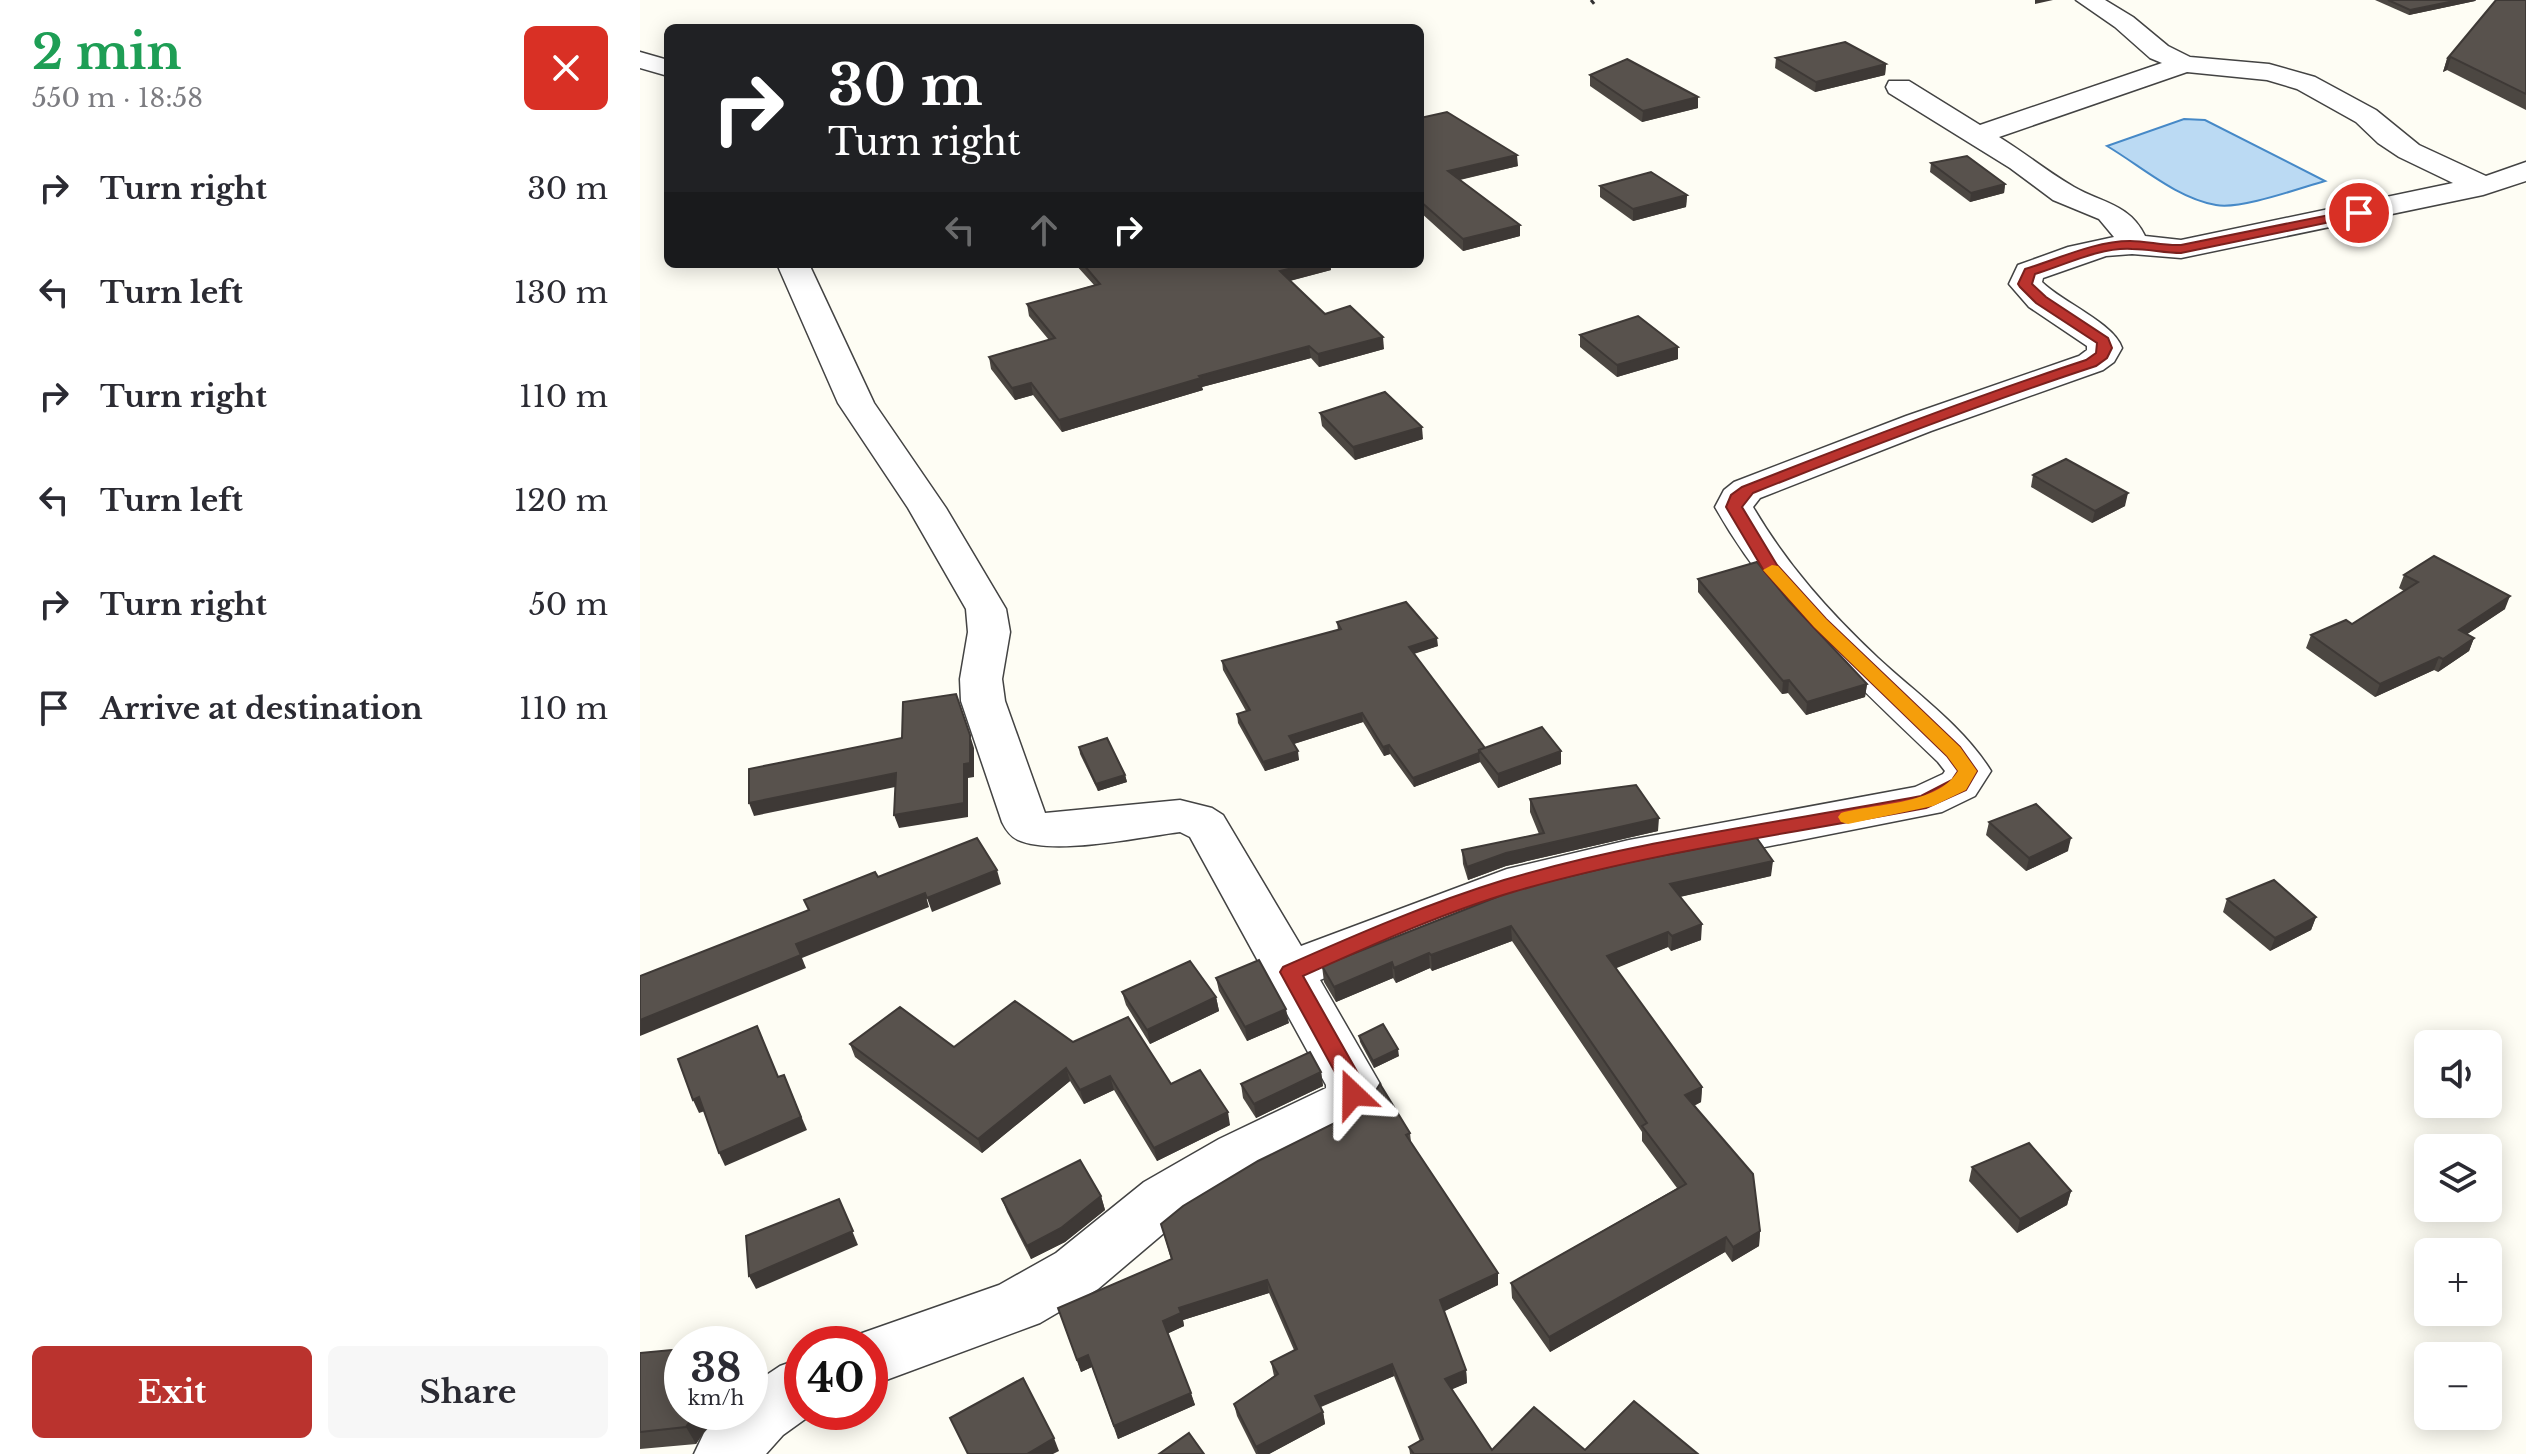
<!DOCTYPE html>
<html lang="en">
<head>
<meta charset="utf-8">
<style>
  body { margin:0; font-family:"Libre Baskerville",serif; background:#f7f7f7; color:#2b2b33; height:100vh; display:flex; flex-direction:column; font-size:30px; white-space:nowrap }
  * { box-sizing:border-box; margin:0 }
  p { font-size:26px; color:#7c7c81 }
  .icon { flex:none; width:44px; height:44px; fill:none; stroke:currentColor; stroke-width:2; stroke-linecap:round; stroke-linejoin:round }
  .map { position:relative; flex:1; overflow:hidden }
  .details { display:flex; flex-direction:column; background:#fff; width:640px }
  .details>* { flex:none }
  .top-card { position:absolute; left:24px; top:24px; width:760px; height:244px; border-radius:12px; box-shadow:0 4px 20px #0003; background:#202124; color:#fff; overflow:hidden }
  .fabs { position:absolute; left:1774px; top:1030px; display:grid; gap:16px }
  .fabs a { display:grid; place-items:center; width:88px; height:88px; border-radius:12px; background:#fff; box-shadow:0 4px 20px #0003; font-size:40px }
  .speed { position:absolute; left:24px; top:1326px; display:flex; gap:16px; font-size:40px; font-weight:700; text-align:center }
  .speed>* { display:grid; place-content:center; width:104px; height:104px; border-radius:50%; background:#fff; box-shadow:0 4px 20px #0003; line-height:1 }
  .speed small { font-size:20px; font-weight:400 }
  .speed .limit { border:12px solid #d22; background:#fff; color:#111 }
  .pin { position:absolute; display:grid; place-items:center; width:68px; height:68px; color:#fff; margin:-34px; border:4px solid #fff; border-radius:50%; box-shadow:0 2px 8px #0007 }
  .me { position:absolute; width:88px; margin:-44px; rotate:337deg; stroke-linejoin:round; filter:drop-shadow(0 0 6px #0008) }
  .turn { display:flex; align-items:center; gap:28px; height:168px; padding:0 32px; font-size:36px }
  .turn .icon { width:104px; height:104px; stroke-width:2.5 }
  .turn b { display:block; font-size:56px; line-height:68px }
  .lanes { display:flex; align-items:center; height:76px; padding:0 32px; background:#0003; justify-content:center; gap:40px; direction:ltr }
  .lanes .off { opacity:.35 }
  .round { display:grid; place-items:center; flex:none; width:84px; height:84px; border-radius:12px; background:#f7f7f7 }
  .headline { display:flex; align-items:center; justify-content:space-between; height:136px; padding:0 32px }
  h1 { font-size:48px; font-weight:700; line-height:60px; color:#1e9e55 }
  .action { display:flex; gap:16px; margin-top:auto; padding:16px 32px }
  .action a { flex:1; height:92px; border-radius:12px; background:#ba332e; color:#fff; font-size:32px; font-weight:700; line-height:92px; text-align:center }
  .action a+a { background:#f7f7f7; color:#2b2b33 }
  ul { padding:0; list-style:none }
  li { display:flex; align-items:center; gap:24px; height:104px; padding:0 32px }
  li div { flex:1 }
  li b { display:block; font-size:30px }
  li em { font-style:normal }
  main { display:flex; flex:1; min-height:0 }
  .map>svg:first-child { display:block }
  .water { fill:#bbdaf3; stroke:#4689c7; stroke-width:2 }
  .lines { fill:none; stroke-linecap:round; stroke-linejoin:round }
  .minor-casing { stroke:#434343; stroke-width:3 }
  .path { stroke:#323232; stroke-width:3; stroke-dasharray:5 3; stroke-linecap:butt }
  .minor { fill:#fff; fill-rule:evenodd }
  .wall { fill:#4c4742 }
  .shaded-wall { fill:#3e3936 }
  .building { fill:#58524d; stroke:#3e3936; stroke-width:2 }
  .route { fill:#ba332e; stroke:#79211e; stroke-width:2 }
  .slow { fill:#f59e0b }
</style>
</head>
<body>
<main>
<section class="details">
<div class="headline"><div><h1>2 min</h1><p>550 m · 18:58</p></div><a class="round" style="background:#d93025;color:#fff"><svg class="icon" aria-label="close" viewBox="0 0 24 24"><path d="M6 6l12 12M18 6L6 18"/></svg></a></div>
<ul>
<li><svg class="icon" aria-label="right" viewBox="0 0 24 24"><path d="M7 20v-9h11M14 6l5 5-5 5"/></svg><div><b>Turn right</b></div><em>30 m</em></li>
<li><svg class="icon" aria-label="left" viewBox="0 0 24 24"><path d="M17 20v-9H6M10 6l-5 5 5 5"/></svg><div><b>Turn left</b></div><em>130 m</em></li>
<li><svg class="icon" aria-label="right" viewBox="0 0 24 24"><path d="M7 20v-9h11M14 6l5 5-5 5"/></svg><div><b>Turn right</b></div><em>110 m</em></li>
<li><svg class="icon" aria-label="left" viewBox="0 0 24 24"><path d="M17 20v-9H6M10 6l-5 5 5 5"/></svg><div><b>Turn left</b></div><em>120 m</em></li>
<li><svg class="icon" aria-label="right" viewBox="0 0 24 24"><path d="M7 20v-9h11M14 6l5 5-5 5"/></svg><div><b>Turn right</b></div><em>50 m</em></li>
<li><svg class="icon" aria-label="arrive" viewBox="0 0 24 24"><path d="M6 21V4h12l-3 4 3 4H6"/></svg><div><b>Arrive at destination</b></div><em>110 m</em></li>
</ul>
<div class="action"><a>Exit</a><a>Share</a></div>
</section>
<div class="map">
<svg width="1886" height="1454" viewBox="0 0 1886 1454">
  <rect width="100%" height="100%" fill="#fefdf4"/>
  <path class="water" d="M1544,119L1565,120L1685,181C1660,188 1600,210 1576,205C1536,198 1501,166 1467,146Z"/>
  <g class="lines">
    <defs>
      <g id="minor">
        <path d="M1436,0H1465L1493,17L1528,46L1550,57L1629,64L1675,77L1736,110L1779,145L1846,176L1886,162V181L1843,195L1541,258L1492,254L1466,256L1403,278L1402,282C1422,302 1474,323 1482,348L1474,362L1463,370L1291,431L1120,498L1113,507C1147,565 1189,612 1238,658C1277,694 1323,726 1351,771L1335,796L1302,812L989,874L877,901L680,980L740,1084V1094L725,1118L619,1171L544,1216L458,1289L400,1323L230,1386V1344H206L208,1338L359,1285L416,1253L504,1182L579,1139L686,1088V1085L550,837L540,832C499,837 414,856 378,840C370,836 366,830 362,822L321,701L320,679L328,632L326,609L268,508L198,403L137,264H169L234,403L306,508L366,609L370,632L362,679L365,701L405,813L540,800L572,808L583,815L661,946L867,869L989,840L1275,787L1303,774L1305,771L1298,762C1215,682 1132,608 1075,507L1084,490L1094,482L1266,416L1439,356L1447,350V346L1389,307L1369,284L1378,265L1428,247L1474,237L1459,219L1413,200L1370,168L1249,93L1246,87L1249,81H1269L1340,125L1522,63L1510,58L1475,27ZM1547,72L1627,80L1657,89L1716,122L1738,143L1759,157L1813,183L1541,240L1505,236C1490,204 1462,203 1434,187C1408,172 1385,153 1359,137Z"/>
        <polygon points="0,52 28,60 28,76 0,68"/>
        <polygon points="162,1358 162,1412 175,1412 143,1435 126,1454 54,1454 64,1433 82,1412 110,1412 110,1386 140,1366"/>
      </g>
    </defs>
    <use href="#minor" class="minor-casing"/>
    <polyline class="path" points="951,0 955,5"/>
    <use href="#minor" class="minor"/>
  </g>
  <g class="wall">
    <polygon points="1735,0 1836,0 1835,1 1769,15"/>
    <polygon points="1886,0 1886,110 1807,70 1803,72 1807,59"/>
    <polygon points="1136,58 1246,64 1245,75 1175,92 1135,68"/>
    <polygon points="950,75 1058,108 1002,122 950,86"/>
    <polygon points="780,118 878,166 820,180 880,236 823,251 780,212"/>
    <polygon points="1291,163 1365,184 1364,193 1330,202 1290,172"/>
    <polygon points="960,186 1047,195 1046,207 993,221 960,197"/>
    <polygon points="435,264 690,264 691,270 650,281 685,314 744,349 679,367 671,358 562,387 563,390 422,432 393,395 375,400 351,369 349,357 409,340 389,316 387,304 454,285"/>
    <polygon points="940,335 1038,347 1038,359 977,377 940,347"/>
    <polygon points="680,413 783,439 715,460 682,426"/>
    <polygon points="1393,475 1485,506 1452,523 1391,487"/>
    <polygon points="1764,575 1865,609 1827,634 1834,638 1829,651 1798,672 1794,670 1735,697 1666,648 1671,635 1712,624 1764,591 1759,588"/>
    <polygon points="1058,579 1148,600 1227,684 1225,697 1166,715 1148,693 1142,694 1058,592"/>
    <polygon points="697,622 798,646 774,654 845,748 921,751 921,764 858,788 840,762 774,787 750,754 744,756 723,722 654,744 659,760 625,771 598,723 597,714 606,711 583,670 582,661 698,630"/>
    <polygon points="439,747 485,775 487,782 458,791 440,754"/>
    <polygon points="890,799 1018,831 866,866 828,880 823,864 822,850 899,834 890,812"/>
    <polygon points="1349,822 1428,851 1386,871 1346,835"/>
    <polygon points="1131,876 1040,897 1061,940 1031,951 1028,947 975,968 1062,1087 1061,1102 1054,1106 1120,1231 1119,1246 1092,1262 1085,1252 910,1352 872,1298 871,1283 1037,1188 1002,1141 1002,1132 872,941 792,971 790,968 756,983 753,978 696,1002 684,982 682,966 877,889"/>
    <polygon points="1587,899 1676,917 1671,930 1630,951 1583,912"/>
    <polygon points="576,978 649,1023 607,1041 579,991"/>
    <polygon points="482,992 576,997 579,1011 510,1044 486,1005"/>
    <polygon points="719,1036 759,1056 734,1068 720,1042"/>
    <polygon points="433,1042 531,1084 590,1125 517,1161 474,1090 444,1104 430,1081 342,1153 215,1057 210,1044 314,1047"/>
    <polygon points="681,1072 683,1086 616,1118 603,1098 601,1084"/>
    <polygon points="770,1133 771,1142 858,1285 804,1311 826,1370 827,1383 811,1389 852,1450 945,1450 1058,1454 770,1454 769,1447 780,1441 754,1376 681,1407 683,1412 685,1424 629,1454 616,1454 597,1416 594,1404 634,1376 631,1362 654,1350 629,1293 543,1320 544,1326 528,1333 555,1405 478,1439 452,1367 441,1372 418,1308 531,1259 521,1224"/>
    <polygon points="1332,1167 1431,1191 1427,1205 1377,1233 1329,1181"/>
    <polygon points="461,1196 465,1210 425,1242 391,1259 367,1212 362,1199"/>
    <polygon points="0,1353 76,1414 56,1444 0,1449"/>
  </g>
  <g class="shaded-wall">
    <polygon points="1395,0 1413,0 1395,4"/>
    <polygon points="1819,0 1836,0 1835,1 1769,15 1770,10"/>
    <polygon points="1811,57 1807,70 1803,72 1807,59"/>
    <polygon points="1246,64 1245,75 1175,92 1176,82"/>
    <polygon points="1058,97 1058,108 1002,122 1003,111"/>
    <polygon points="877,155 878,166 809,182 808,171"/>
    <polygon points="1365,184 1364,193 1330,202 1331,193"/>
    <polygon points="1047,195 1046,207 993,221 993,209"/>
    <polygon points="880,225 880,236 823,251 823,239"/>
    <polygon points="669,264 690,264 691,270 641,283 640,271"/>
    <polygon points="743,337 744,349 679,367 678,354"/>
    <polygon points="669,346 671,358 562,387 563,390 422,432 419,420 559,376"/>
    <polygon points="1038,347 1038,359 977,377 977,365"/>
    <polygon points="391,383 393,395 375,400 372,388"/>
    <polygon points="782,427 783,439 715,460 713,447"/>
    <polygon points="1488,493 1485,506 1452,523 1455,511"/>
    <polygon points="1870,596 1865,609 1814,643 1819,630"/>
    <polygon points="797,638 798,646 769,655 769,647"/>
    <polygon points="1834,638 1829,651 1798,672 1803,659"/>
    <polygon points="1799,657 1794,670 1735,697 1740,684"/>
    <polygon points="1149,680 1148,693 1142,694 1143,681"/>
    <polygon points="1227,684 1225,697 1166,715 1167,702"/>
    <polygon points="722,713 723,722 650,745 649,736"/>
    <polygon points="330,735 334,748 334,777 328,778 328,817 259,828 254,815 324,764"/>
    <polygon points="749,745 750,754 744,756 743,747"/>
    <polygon points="658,751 659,760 625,771 623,762"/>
    <polygon points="921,751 921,764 858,788 858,774"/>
    <polygon points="839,753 840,762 774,787 773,778"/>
    <polygon points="256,773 260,786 114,816 109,803"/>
    <polygon points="485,775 487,782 458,791 456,784"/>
    <polygon points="1019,818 1018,831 866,866 828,880 827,867 866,853"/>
    <polygon points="1431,838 1428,851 1386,871 1389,858"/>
    <polygon points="1133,861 1131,876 1030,899 1030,884"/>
    <polygon points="357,870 361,884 292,912 287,898"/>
    <polygon points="285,893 289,907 162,958 166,968 0,1036 0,1020 156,944"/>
    <polygon points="1676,917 1671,930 1630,951 1635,938"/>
    <polygon points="1062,924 1061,940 1031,951 1032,936"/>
    <polygon points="871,926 872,941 792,971 791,955"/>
    <polygon points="1028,932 1028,947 967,972 967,956"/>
    <polygon points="789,953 790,968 756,983 754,968"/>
    <polygon points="752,962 753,978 696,1002 694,987"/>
    <polygon points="576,997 579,1011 510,1044 507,1030"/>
    <polygon points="646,1009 649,1023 607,1041 605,1027"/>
    <polygon points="758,1049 759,1056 734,1068 733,1061"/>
    <polygon points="426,1068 430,1081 342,1153 338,1139"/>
    <polygon points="681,1072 683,1086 616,1118 614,1104"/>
    <polygon points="144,1075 167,1130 85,1166 79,1153"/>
    <polygon points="470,1076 474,1090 444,1104 440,1090"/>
    <polygon points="1062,1087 1061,1102 1044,1110 1045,1095"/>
    <polygon points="59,1097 65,1111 59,1113 53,1100"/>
    <polygon points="588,1112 590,1125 517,1161 514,1148"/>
    <polygon points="1431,1191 1427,1205 1377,1233 1380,1219"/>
    <polygon points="461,1196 465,1210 425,1242 391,1259 387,1246"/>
    <polygon points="199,1199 218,1245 116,1289 109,1276"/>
    <polygon points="1120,1231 1119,1246 1092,1262 1093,1247"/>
    <polygon points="1086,1237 1085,1252 910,1352 909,1337"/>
    <polygon points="858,1273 858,1285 801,1313 800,1300"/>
    <polygon points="627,1280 629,1293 543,1320 544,1326 527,1334 523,1321 539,1308"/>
    <polygon points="448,1355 452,1367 441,1372 437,1360"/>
    <polygon points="752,1364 754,1376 677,1408 675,1396"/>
    <polygon points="826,1370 827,1383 806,1392 805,1379"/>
    <polygon points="551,1393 555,1405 478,1439 474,1426"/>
    <polygon points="56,1412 77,1412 56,1444 46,1427"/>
    <polygon points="683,1412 685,1424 629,1454 618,1454 616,1447"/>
    <polygon points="414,1438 419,1451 413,1454 387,1454"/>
  </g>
  <g class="building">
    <polygon points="1748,0 1819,0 1770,10"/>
    <polygon points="1856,0 1886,0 1886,94 1811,57 1807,59"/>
    <polygon points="1205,42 1246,64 1176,82 1136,58"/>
    <polygon points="987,59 1058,97 1003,111 950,75"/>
    <polygon points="807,112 877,155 808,171 880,225 823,239 780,201 780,118"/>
    <polygon points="1327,156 1365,184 1331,193 1291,163"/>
    <polygon points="1011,172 1047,195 993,209 960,186"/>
    <polygon points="443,264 669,264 640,271 685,314 710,306 743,337 678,354 669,346 559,376 561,378 419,420 391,383 372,388 349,357 415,338 387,304 460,284"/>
    <polygon points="998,316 1038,347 977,365 940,335"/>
    <polygon points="745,392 782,427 713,447 680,413"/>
    <polygon points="1426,459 1488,493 1455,511 1393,475"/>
    <polygon points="1794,556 1870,596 1819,630 1834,638 1803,659 1799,657 1740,684 1671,635 1706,620 1712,624 1778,582 1764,575"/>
    <polygon points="1117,562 1148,600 1227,684 1167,702 1149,680 1143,681 1058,579"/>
    <polygon points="766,602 797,638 769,647 845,748 839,750 839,753 773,778 749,745 743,747 722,713 649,736 658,751 623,762 597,714 610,710 582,661 701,629 697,622"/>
    <polygon points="316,694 330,735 330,763 324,764 324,803 254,815 256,773 109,803 109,769 262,738 263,702"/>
    <polygon points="902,727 921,751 858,774 839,750"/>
    <polygon points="467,738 485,775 456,784 439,747"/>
    <polygon points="996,785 1019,818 866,853 827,867 822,850 904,833 890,799"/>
    <polygon points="1396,804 1431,838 1389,858 1349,822"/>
    <polygon points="1116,837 1133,861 1030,884 1062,924 1032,936 1028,932 967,956 1062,1087 1045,1095 1113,1174 1120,1231 1093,1247 1086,1237 909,1337 871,1283 1046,1184 1002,1126 1007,1123 871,926 791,955 789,953 754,968 752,962 694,987 682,966 877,889 990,862"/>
    <polygon points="337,838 357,870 287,898 285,893 156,944 161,955 0,1020 0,976 169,910 164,900 235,872 238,877"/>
    <polygon points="1634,880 1676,917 1635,938 1587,899"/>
    <polygon points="619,960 646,1009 605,1027 576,978"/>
    <polygon points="550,961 576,997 507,1030 482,992"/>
    <polygon points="375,1001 433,1042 488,1017 531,1084 560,1070 588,1112 514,1148 470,1076 440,1090 426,1068 338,1139 210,1044 260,1007 314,1047"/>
    <polygon points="743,1024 758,1049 733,1061 719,1036"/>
    <polygon points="117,1026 138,1077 144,1075 161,1117 79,1153 59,1097 53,1100 38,1059"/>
    <polygon points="670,1052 681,1072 614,1104 601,1084"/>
    <polygon points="740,1084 770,1133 766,1135 858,1273 800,1300 826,1370 805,1379 852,1450 894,1407 945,1450 994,1401 1058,1454 774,1454 769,1447 783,1439 752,1364 675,1396 683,1412 616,1447 594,1404 638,1374 631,1362 657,1349 627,1280 539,1308 541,1313 523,1321 551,1393 474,1426 448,1355 437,1360 418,1308 532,1259 521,1224 543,1206 618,1161 725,1108"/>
    <polygon points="1389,1143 1431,1191 1380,1219 1332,1167"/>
    <polygon points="440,1160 461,1196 421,1228 387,1246 362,1199"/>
    <polygon points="199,1199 213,1231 109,1276 106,1236"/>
    <polygon points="42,1349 42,1412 56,1412 46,1427 0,1432 0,1353"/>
    <polygon points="383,1378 414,1438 387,1454 328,1454 310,1418"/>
    <polygon points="549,1433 564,1454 519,1454"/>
  </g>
  <path class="route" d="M1719,209L1724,210V215L1541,253C1524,253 1509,249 1492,249C1460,247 1425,265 1395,274L1392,284L1406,297L1468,338L1472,348L1467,358L1456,366C1340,404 1226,448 1113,493L1102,507L1137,565L1186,619L1320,747L1337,771L1326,790L1286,808C1148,834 1007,853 873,892C802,913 730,946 663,976L724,1084L721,1100L713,1103L705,1100L702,1085L640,972L643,967C715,935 789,903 864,880C999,840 1143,822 1281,796L1312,780L1318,771L1307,756L1174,627L1124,571L1086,507L1091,495L1102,487C1216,442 1330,398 1446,360L1456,353L1457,343L1396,303L1380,287L1378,284L1385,269C1418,259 1455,241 1490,241C1507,241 1524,246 1541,245Z"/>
  <path class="slow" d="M1132,565L1138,566L1186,619L1320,747L1337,771L1326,790L1293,806L1208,824L1201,822L1198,817L1201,813C1236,803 1297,805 1318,771L1307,756L1174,627L1123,570Z"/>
</svg>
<div class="fabs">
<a><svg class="icon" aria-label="sound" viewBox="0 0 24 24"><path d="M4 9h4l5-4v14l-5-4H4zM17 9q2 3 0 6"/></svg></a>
<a><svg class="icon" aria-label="layers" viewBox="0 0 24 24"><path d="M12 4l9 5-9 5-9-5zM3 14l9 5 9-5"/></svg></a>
<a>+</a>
<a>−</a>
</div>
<div class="speed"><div>38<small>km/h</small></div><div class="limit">40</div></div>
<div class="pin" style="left:1719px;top:213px;background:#d93025"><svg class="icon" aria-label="arrive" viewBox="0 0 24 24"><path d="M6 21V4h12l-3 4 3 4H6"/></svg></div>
<svg class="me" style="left:713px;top:1094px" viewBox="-20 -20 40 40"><path d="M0-17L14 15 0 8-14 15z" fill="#ba332e" stroke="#fff" stroke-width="4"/></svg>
<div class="top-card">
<div class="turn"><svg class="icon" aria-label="right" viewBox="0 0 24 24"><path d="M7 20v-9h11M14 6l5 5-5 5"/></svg><div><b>30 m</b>Turn right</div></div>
<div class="lanes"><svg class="icon off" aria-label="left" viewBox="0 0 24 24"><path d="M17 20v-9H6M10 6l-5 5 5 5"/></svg><svg class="icon off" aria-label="ahead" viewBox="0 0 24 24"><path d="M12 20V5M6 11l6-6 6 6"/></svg><svg class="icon" aria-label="right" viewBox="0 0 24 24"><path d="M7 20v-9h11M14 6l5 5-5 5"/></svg></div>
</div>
</div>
</main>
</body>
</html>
